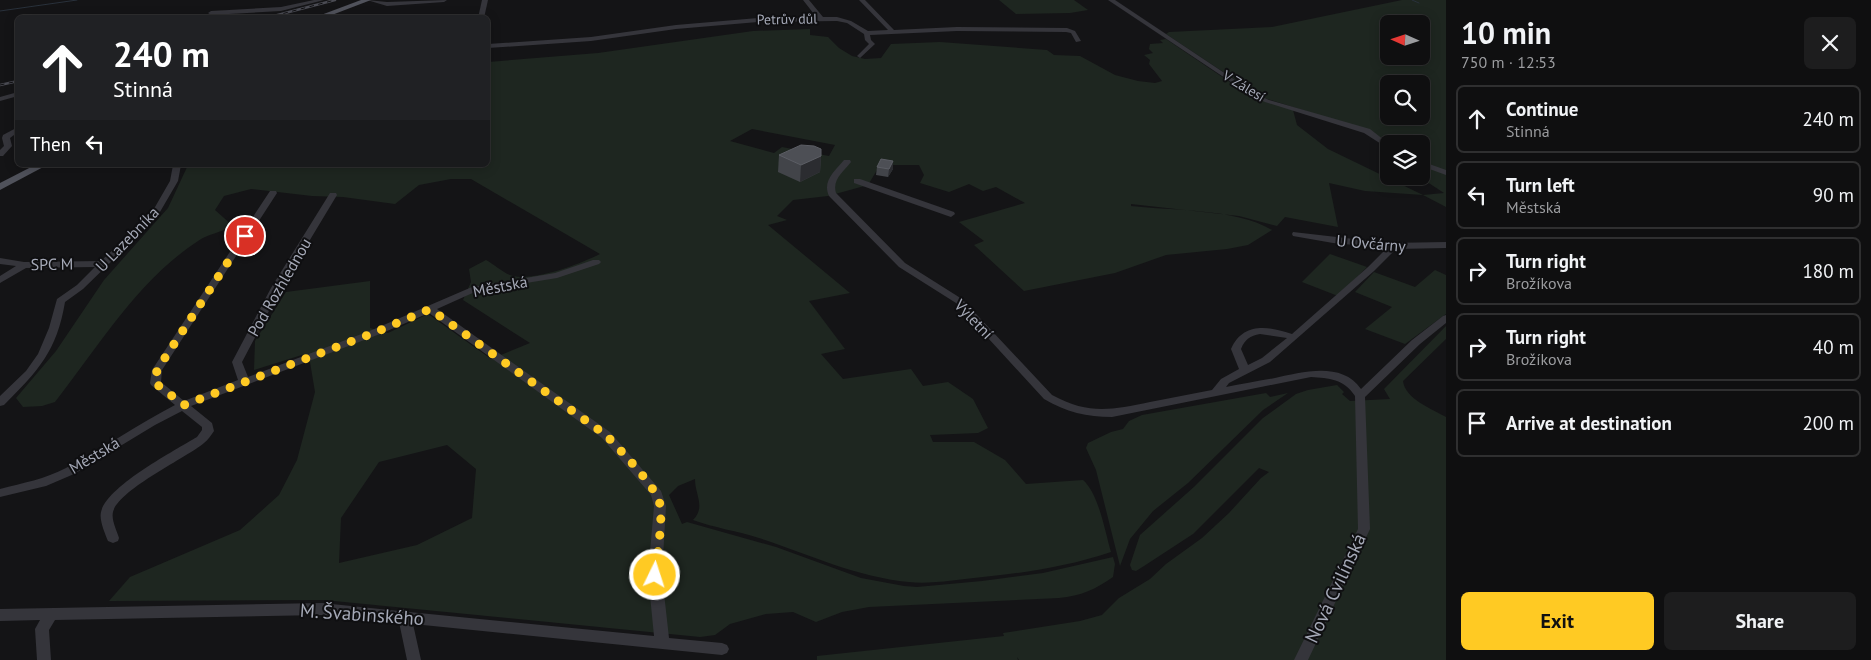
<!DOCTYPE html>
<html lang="en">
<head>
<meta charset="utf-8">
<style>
  body { margin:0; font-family:"PT Sans",sans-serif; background:#1d1d1e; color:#f1f3f6; height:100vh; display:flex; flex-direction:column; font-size:19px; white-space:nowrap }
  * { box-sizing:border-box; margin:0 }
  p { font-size:16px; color:#9b9c9f }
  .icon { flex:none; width:28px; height:28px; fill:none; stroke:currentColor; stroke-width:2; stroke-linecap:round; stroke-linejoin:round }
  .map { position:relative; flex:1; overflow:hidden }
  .side { display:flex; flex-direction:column; background:#0f0f10; width:425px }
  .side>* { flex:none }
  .banner { position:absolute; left:15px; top:15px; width:475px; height:152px; border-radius:8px; box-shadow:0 2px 12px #0003,0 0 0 1px #2f2f30; background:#202124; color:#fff; overflow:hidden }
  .needle { width:32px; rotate:273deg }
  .tools { position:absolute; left:1380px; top:15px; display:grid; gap:10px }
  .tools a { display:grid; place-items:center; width:50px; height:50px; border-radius:8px; background:#0f0f10; box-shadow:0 2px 12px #0003,0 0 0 1px #2f2f30; font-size:25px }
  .pin { position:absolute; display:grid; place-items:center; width:42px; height:42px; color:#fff; margin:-21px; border:2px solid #fff; border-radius:50%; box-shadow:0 1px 5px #0007 }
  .me { position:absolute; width:55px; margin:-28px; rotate:4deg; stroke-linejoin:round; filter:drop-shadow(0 0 4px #0008) }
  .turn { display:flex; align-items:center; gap:18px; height:105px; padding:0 15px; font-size:22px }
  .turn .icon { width:65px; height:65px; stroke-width:2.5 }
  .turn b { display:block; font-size:35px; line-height:42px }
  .then { display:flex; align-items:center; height:48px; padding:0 15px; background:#0003; gap:10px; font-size:19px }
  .round { display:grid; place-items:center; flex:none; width:52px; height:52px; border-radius:8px; background:#1d1d1e }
  .overview { display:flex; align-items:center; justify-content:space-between; height:85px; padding:0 15px }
  h1 { font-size:30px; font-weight:800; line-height:38px }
  .button { display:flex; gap:10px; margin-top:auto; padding:10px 15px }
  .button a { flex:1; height:58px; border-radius:8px; background:#ffca23; color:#111; font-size:20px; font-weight:800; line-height:58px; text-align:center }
  .button a+a { background:#1d1d1e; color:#f1f3f6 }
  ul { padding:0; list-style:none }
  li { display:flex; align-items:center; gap:15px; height:68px; margin:0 10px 8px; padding:0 5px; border:2px solid #2f2f30; border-radius:8px }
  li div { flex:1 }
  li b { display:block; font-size:19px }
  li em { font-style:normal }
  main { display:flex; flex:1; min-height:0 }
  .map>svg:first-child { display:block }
  .green { fill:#1e2620; fill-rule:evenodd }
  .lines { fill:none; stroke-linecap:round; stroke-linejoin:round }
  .stream { stroke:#29313b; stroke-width:1 }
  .minor { fill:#35353b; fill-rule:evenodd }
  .major { fill:#50525b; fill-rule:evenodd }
  .rail-casing { stroke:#4a4b53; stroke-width:2.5 }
  .rail { stroke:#0f0f11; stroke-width:1; stroke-dasharray:4.5; stroke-linecap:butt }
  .wall { fill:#424449 }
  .shaded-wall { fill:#2b2c30 }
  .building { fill:#4d4f55; stroke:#5b5d64 }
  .route { stroke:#ffca23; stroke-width:9; stroke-dasharray:0 16.2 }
  .labels { text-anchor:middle; stroke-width:4; stroke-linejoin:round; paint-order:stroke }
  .far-street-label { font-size:14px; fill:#a5a9b7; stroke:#0f0f11 }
  .street-label { font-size:16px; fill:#a5a9b7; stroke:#0f0f11 }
  .near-street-label { font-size:19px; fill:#a5a9b7; stroke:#0f0f11 }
</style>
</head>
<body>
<main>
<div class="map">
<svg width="1446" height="660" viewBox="0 0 1446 660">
  <rect width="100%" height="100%" fill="#141416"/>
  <g class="green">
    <polygon points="999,0 1074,0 1088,10 1070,13 1016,14"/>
    <path d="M1402,0H1446V207L1423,195L1365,191L1329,183L1338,227L1285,217L1277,226L1239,216L1131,204V206C1173,211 1235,208 1272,230L1248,245L1227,249L1166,255L1115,273L1024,291L974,245L984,241L959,222L1025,203L996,187L983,191L969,184L949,192L920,183L924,175L919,165H880L868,185L828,196L793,200L777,216L787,220L768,225L850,293L809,301L845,349L821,354L843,379L911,369L923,386L948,382L973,399L988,428L978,433L930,435L933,442H974L1005,460L1026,484L1083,480C1099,494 1105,532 1111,552C1064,568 1015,574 965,579C947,581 927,584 909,582C856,577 808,554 759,538C737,531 715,528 693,520C706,507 695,495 695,479L678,486L669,495L682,524L687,522L776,547L861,578L904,586L917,587L982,581L1043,573L1113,557L1115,564L1113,577C1096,589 1081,596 1059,598L869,607L842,612L816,622L793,612L766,614L730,624L715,635L700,637L324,600L109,601L130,577L240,530L279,495L297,460L315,392L310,362L305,354L254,370L255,341L286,292L370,281V328L388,333L428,314L491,359L530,343L463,300L471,282L469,269L486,260C494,264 504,274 513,276C536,281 580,264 600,254L471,179H451L419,185L395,204L343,197L312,196L251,189L224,196L215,210L233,226C222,232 208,234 198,241C137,281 99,346 55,402L42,406L23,407L16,398L56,351L104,280L168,208L188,165H488V62L598,53L753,31L810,29V35L828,37L839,48L852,56L865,59L881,58L891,44L940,42L1047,50L1054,55L1080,56L1115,75L1138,81L1155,83L1162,81L1149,64L1150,60L1144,55L1153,53L1149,49L1150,44L1163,43L1160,40L1166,39L1246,93L1293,110L1297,125L1328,149L1423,195L1444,193L1418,176H1421V144H1389V146L1366,130L1261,97L1166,34L1169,32L1272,27ZM1389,24H1421V56H1389ZM1389,84H1421V116H1389ZM752,129L835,145L829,156L782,147L774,153L730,141ZM447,445L476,469L472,518L417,545L339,563L341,518L379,462Z"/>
    <polygon points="1330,254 1367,267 1338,296 1302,282"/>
    <polygon points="1435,270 1446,275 1446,314 1405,344 1365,329 1392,307 1355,292 1374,272 1415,287"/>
    <path d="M1446,326V339L1403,381C1405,399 1432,409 1446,417V660H1019L1017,657L1018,660H817V656L1004,636L1003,633L1080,621L1102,615L1119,598L1150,579L1166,564L1202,538L1229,513L1261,478L1269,472L1259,468L1193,534L1144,566L1136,571L1132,570L1130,565L1140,535L1195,486L1263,418L1296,394L1308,390L1337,385L1344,392L1342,394L1350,401L1390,399L1384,389Z"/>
    <polygon points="1266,393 1270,397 1288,393 1263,410 1188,483 1153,511 1130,539 1120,566 1096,470 1086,448 1088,443 1111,432 1123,429 1129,421 1142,415"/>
  </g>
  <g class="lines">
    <g class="stream">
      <polyline points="1412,0 1419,3"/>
      <polyline points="0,11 77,0"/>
    </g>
    <g class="minor">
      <polygon points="314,0 324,0 281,11 211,15 208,13 211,11 281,7"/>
      <polygon points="367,0 387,2 447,0 444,2 387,6"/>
      <polygon points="482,0 488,0 484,18 478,18"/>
      <polygon points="803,0 809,0 823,17 837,17 851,21 868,31 888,30 859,0 865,0 894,30 957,27 1067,28 1075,31 1081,41 1076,42 1071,33 1066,32 957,31 870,35 871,40 875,44 860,58 857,56 869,44 865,40 864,34 847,23 837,21 758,22 676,29 591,41 488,48 488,44 591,37 676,25 758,18 817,18"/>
      <polygon points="1108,0 1115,0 1256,94 1269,100 1370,129 1389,144 1389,149 1364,133 1265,102 1252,96"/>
      <polygon points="18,92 18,96 0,101 0,97"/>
      <polygon points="18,127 18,132 10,138 12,146 3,156 0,156 0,150 4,146 2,138 3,135"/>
      <path d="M844,160H850L851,162C843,172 832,180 836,193L905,263L962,299L1052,395C1089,415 1111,410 1150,402C1171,398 1191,394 1212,390L1221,379L1239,369L1231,349C1243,322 1268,326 1292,334L1368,267L1387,248L1333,243L1293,236L1292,234L1293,232L1389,243L1446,242V248L1396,249L1374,271L1270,362L1229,383L1226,387C1242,384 1258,381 1275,378C1302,372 1342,361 1361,389L1412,340L1443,316L1446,315V323L1420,344L1365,397L1370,529L1308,660H1294L1358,529L1355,396C1344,379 1329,378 1311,377L1112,417C1087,417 1066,412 1044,399L956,303L899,267L829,196C822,181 835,171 844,160ZM1260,334L1287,338L1262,358L1248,365L1241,349C1245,339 1250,336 1260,334Z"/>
      <polygon points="1421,161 1446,170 1446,175 1421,166"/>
      <path d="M173,165H181L178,181L157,217L83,289L65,302C57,351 38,371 4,405L0,406V396L26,371L38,354L49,328L57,299L77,285L95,267L26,268L0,283V276L16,266L0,264V258L24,262L101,261L151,214L170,181Z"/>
      <polygon points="854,179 860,179 954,212 955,214 951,217 948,216 854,183"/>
      <path d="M270,191H276L277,193L162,370L161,382L184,401L238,380L232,362L271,288L330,193H336L337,195L281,288L242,362L248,377L372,330L472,287L555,273L593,260H599L601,262L599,264L557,278L477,291L437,309L610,432L661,491L666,506L662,575L669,638L722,643L727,645L729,649L727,653L722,655L413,624L421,660H407L399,622L322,615L55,620L49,630L51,660H37L35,629L40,620L0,621V609L322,603L399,611L404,609L409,612L654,636L648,575L654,506L651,495L602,438L429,313L380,334L191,406L212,423L214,431C211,435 208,440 204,443C186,458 118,490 113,512C111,520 117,531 119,538L118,541L113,543L108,541C105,534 99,520 101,512C107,486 174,451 197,437L202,430V427L182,411L155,425L74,474L46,486L0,497V489C23,483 45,479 66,468C103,449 138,424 175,405L151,385L150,383L152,370Z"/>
    </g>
    <g class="major">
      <polygon points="361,0 371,0 324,18 313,18"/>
      <polygon points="35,165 47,165 0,190 0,183"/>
    </g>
    <defs>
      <g id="rail">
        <polyline points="266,18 335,0"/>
        <polyline points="0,85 18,81"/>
      </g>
    </defs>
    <use href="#rail" class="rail-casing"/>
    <use href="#rail" class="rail"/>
  </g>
  <g class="wall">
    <polygon points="779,155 821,156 820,172 800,182 778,172"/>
    <polygon points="893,161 893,169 888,177 876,175 877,167"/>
  </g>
  <g class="shaded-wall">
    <polygon points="821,156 820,172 800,182 801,165"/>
    <polygon points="893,161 893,169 888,177 889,169"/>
  </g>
  <g class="building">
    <polygon points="801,145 814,146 821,149 821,156 801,165 779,155"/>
    <polygon points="881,159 893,161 889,169 877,167"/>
  </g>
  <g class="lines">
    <path class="route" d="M245,236L157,370L155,383L184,405L376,332L430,309L606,435C619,449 658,488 660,505C663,521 657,557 655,575"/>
  </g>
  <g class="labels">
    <g class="far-street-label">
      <text transform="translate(787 19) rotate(-1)" y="5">Petrův důl</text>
      <text transform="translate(1244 86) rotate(31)" y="5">V Zálesí</text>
    </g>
    <g class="street-label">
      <text transform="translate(127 239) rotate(-46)" y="6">U Lazebníka</text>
      <text transform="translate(1371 243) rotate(5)" y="6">U Ovčárny</text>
      <text transform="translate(52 264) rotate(-1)" y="6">SPC M</text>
      <text transform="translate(500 286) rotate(-11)" y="6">Městská</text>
      <text transform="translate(279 287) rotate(-60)" y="6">Pod Rozhlednou</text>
      <text transform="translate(974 319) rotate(46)" y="6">Výletní</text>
      <text transform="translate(94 455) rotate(-31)" y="6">Městská</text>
    </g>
    <g class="near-street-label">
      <text transform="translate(1335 588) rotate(-65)" y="7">Nová Cvilínská</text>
      <text transform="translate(362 614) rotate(4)" y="7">M. Švabinského</text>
    </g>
  </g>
</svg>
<div class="tools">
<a><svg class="needle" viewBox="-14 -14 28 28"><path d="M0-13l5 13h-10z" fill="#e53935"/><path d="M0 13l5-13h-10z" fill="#9b9c9f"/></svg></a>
<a><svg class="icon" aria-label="search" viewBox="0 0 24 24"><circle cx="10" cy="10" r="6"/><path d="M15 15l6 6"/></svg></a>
<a><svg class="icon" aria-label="layers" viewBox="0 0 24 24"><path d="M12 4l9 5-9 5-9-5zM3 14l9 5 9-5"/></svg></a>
</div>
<div class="pin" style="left:245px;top:236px;background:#d93025"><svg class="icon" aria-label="arrive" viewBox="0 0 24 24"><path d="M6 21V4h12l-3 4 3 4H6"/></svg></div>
<svg class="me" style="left:655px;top:575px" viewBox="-20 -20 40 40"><circle r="17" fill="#ffca23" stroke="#fff" stroke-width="3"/><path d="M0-11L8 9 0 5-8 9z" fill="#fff"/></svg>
<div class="banner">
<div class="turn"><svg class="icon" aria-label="ahead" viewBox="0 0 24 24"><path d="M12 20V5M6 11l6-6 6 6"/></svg><div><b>240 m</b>Stinná</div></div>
<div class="then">Then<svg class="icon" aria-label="left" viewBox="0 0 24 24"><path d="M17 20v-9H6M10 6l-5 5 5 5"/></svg></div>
</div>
</div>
<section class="side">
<div class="overview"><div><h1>10 min</h1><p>750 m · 12:53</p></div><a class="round"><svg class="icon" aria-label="close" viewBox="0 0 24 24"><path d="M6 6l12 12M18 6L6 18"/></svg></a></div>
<ul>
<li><svg class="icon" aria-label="ahead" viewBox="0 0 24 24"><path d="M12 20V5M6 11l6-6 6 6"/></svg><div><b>Continue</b><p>Stinná</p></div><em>240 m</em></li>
<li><svg class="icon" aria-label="left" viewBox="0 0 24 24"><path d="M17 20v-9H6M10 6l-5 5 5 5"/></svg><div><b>Turn left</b><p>Městská</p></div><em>90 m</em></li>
<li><svg class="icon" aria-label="right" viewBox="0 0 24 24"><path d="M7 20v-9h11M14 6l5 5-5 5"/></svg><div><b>Turn right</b><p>Brožíkova</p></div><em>180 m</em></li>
<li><svg class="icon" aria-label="right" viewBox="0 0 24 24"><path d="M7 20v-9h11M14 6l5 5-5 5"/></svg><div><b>Turn right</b><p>Brožíkova</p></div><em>40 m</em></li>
<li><svg class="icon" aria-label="arrive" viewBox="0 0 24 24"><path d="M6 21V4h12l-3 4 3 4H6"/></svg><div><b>Arrive at destination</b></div><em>200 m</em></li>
</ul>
<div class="button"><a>Exit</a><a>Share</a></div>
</section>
</main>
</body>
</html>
